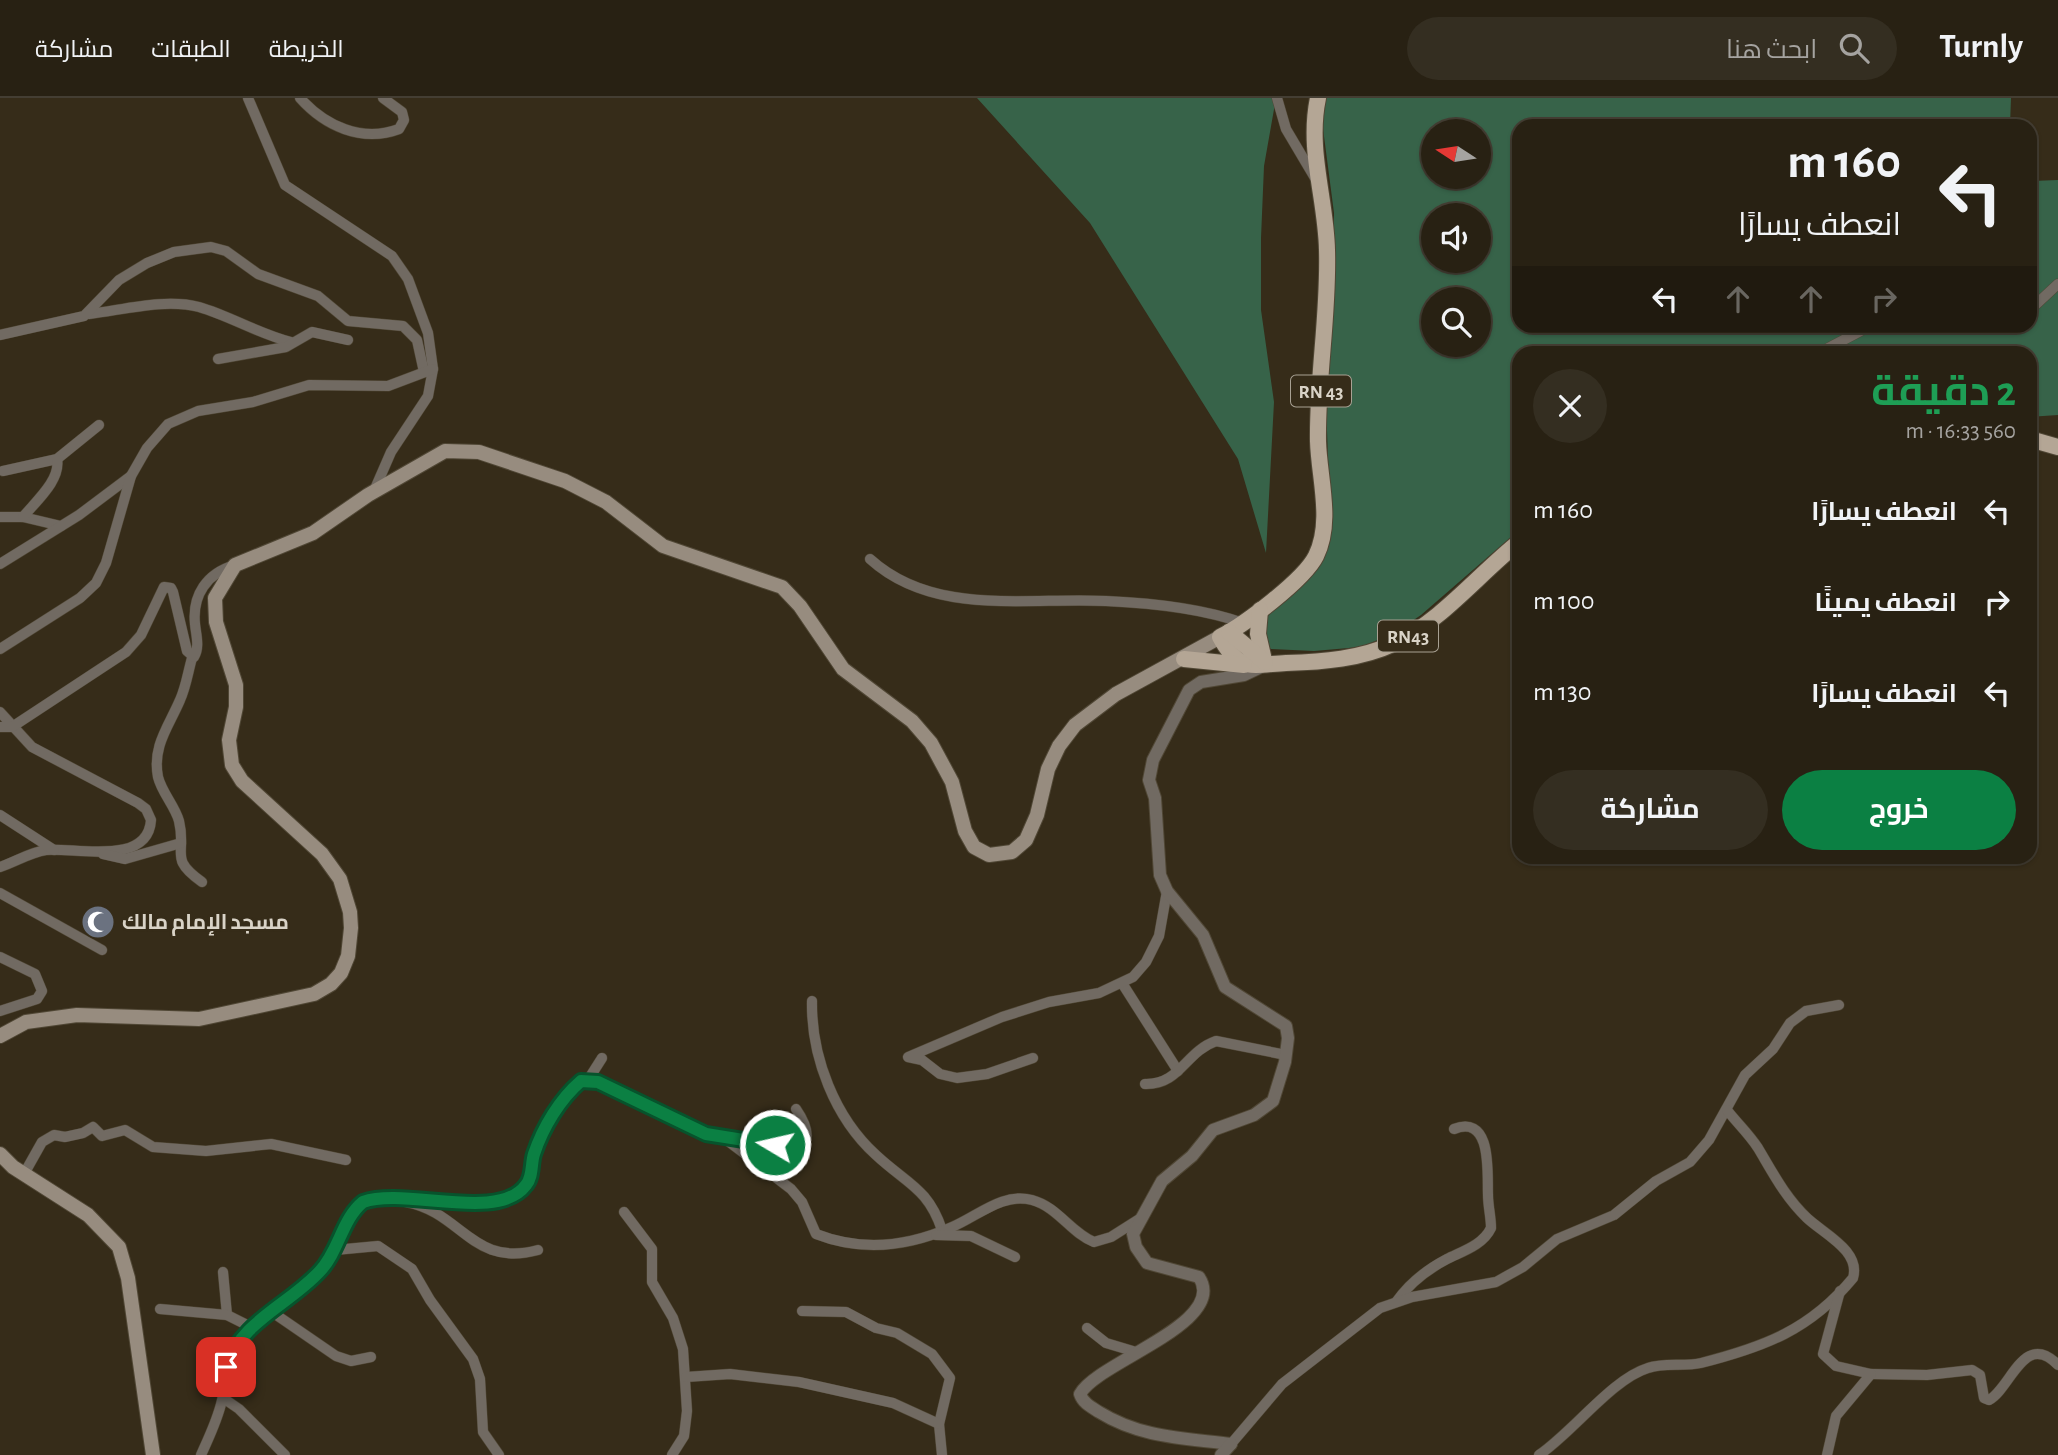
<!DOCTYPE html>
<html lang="ar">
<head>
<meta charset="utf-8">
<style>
  body { margin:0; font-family:"Alegreya Sans",Cairo,sans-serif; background:#342e21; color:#f1f3f6; direction:rtl; height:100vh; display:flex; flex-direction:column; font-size:26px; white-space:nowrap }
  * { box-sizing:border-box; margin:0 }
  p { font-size:23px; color:#a5a3a0 }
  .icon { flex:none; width:38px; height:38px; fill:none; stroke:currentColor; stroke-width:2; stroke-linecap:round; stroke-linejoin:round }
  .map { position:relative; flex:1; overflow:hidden; direction:ltr }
  .sheet { position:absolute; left:1512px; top:248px; width:525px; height:518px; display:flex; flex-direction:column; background:#282113; border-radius:21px; box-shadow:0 2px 5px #0004,0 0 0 2px #443e33; direction:rtl }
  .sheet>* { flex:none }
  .hud { position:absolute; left:1512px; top:21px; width:525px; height:214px; border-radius:21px; box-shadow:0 2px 5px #0004,0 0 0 2px #443e33; direction:rtl; background:#282113; color:#f1f3f6; overflow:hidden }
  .needle { width:46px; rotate:282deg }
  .controls { position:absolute; left:1421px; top:21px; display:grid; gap:14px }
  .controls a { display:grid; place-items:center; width:70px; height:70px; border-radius:50%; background:#282113; box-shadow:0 2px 5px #0004,0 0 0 2px #443e33; font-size:35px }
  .pin { position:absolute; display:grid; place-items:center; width:60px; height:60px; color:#fff; margin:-30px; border-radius:14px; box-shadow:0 4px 10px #0006 }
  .me { position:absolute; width:77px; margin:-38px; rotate:279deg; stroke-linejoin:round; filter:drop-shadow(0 0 5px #0008) }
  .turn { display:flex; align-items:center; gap:24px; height:147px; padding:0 21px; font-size:32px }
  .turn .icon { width:91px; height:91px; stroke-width:2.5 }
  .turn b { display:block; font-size:49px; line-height:60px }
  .lanes { display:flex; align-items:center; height:66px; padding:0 21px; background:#0003; justify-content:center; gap:35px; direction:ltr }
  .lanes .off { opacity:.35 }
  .round { display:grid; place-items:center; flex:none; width:74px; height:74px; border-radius:37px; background:#342e21 }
  .overview { display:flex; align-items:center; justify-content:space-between; height:119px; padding:0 21px }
  h1 { font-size:42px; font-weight:700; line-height:52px; color:#1e9e55 }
  .button { display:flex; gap:14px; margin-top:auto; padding:14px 21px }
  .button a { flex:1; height:80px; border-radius:42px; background:#0b8043; color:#fff; font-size:28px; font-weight:700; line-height:80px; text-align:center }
  .button a+a { background:#342e21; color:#f1f3f6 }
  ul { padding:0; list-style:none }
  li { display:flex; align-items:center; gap:21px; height:91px; padding:0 21px }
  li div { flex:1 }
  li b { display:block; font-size:26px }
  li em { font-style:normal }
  header { display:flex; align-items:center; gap:42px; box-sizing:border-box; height:98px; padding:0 35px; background:#282113; border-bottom:2px solid #443e33 }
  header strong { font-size:33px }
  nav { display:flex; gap:38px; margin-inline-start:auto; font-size:24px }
  .search { width:490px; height:63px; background:#342e21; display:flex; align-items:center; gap:18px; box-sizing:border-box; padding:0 24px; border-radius:38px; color:#a5a3a0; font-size:26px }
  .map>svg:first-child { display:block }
  .forest { fill:#376349; fill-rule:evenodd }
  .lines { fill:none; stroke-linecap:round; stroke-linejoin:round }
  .minor-casing { stroke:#504735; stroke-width:11 }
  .tertiary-casing { stroke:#504735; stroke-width:14 }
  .secondary-casing { stroke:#504735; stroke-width:16 }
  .primary-casing { stroke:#504735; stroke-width:18 }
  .minor { stroke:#716a62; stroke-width:10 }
  .tertiary { stroke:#716a62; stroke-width:12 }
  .secondary { stroke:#978c7f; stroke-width:14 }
  .primary { stroke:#b4a695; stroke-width:16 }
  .route-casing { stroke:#07532c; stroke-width:18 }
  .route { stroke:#0b8043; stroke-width:12 }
  .labels { text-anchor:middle; stroke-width:5; stroke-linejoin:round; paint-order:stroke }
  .shield { fill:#362c19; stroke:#a8a193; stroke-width:2 }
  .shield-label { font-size:19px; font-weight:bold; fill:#d9d3c7 }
  .poi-label { font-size:21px; font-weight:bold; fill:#d9d3c7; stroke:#362c19; text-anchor:start }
</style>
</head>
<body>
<header>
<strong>Turnly</strong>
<div class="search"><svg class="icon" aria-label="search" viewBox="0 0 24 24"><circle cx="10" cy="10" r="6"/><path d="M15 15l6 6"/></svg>ابحث هنا</div>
<nav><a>الخريطة</a><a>الطبقات</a><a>مشاركة</a></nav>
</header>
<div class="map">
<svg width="2058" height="1357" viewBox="0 0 2058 1357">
  <rect width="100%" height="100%" fill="#362c19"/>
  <g class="forest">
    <polygon points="977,0 1276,0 1264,68 1261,140 1261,212 1274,304 1266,455 1238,361 1090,125"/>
    <path d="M1326,0H2011L2010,28H1519V228H2030V83L2058,82V317L2030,319V256H1519V432L1421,517L1393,536L1360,549L1314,553L1271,551L1265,547V519L1309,478L1330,420L1326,303L1333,210L1334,115L1322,23ZM1433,33H1479V79H1433ZM1433,117H1479V163H1433ZM1433,201H1479V247H1433Z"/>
  </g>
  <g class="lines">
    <defs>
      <g id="minor">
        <polyline points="248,0 285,87 392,158 408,181 428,235 433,271 428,298 391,354 374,393"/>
        <path d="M300,0C325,28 362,45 399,31L404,22L402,14L383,0"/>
        <polyline points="1277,0 1286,31 1315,80"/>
        <polyline points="2030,212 2058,186"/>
        <path d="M89,216C123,212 165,200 199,209C230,218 259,236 291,244"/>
        <polyline points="0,237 84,218 119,182 147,165 174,154 211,149 226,153 258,176 318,198 348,223 403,228 417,242 424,274"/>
        <polyline points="1817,256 1870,228"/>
        <polyline points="218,261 286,249 312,234 348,242"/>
        <polyline points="3,373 57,361 99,327"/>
        <polyline points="0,419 23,419 61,428"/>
        <path d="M23,419C36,403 61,382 57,361"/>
        <path d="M870,461C934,519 1027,499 1106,503C1152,505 1201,510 1243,525"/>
        <polyline points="0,466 79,417 131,378"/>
        <polyline points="0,551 80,500 96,485 106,465 131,378 147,350 168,326 198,313 253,304 309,287 388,288 433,271"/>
        <path d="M192,560C188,574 186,589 180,602C169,628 152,648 158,679C162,695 175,708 179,723C187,756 168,760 202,784"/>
        <path d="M0,614L32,649L138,705L146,711L151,722C148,769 74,749 46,752C31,754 15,764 0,769"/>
        <path d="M0,629H12L126,554L141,537L164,489L171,490L173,494L187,553L194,559C200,549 196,537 195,526C192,497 207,475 235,467"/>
        <polyline points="0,717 54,752"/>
        <polyline points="103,756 125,761 181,745"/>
        <polyline points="0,795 102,852"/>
        <polyline points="0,859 35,876 42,893 37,901 0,913"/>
        <polyline points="1122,885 1178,973"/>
        <path d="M812,903C811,959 835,1020 876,1057C907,1086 928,1090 942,1132"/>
        <polyline points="1033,960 987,976 957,980 940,976 922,962 908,959 1002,919 1049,904 1099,895 1133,879 1146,864 1159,838 1167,793"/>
        <polyline points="588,982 602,960"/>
        <path d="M1145,986C1180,987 1185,954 1216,943L1286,957"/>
        <path d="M724,1040L791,1091L802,1104L816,1136C862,1154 907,1149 952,1129C978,1118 1003,1094 1032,1102C1058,1109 1071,1135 1094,1144L1111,1139L1141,1120"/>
        <polyline points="24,1076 42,1044 54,1037 65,1039 83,1035 93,1029 102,1038 125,1032 153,1049 206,1053 271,1046 346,1062"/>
        <path d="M406,1104C462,1114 472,1170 538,1152"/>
        <polyline points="624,1114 652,1151 652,1184 673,1220 683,1251 687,1313 684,1338 672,1357"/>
        <polyline points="936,1137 971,1138 1015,1159"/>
        <polyline points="335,1152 378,1148 412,1171 430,1202 473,1261 480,1281 483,1334 499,1357"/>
        <polyline points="223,1174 227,1217"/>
        <path d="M1397,1203C1409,1186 1428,1171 1447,1161C1463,1153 1483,1147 1491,1130C1491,1119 1488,1108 1488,1097C1487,1076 1493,1016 1454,1031"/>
        <polyline points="160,1211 227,1217 251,1229"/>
        <polyline points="802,1213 846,1214 876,1230 897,1235 932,1256 950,1280 939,1326 942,1357"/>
        <polyline points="272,1214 336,1258 351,1263 371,1259"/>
        <polyline points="1087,1230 1106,1245 1136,1254"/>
        <path d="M1871,1276L1927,1277L1972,1272L1980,1277L1984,1300L1989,1302C2011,1290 2024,1232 2058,1267"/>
        <polyline points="686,1279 730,1276 799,1284 893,1305 939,1326"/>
        <polyline points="223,1300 239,1311 285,1357"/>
        <polyline points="1231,1346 1282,1286 1380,1210 1412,1199 1496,1184 1523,1169 1557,1141 1614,1117 1656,1083 1690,1064 1709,1042 1745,977 1773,951 1790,925 1806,913 1839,907"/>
        <path d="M201,1357C209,1339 218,1321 222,1302C227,1284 224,1268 234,1251C255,1215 299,1201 324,1169C338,1150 346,1107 372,1102C419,1092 475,1121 519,1094C533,1085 530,1069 534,1055C542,1031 561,994 585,982L598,984L706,1036L800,1052C813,1040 805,1024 796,1011"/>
        <path d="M1539,1357C1573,1334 1612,1281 1648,1270C1664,1264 1684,1269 1701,1265C1764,1249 1810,1232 1853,1180C1861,1153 1824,1136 1807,1120C1785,1099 1773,1075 1758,1050C1749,1036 1737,1025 1727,1012"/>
        <polyline points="1827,1357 1836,1318 1871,1276 1836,1268 1823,1256 1840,1193"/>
      </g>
      <g id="tertiary">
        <path d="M1231,1346C1184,1340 1141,1340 1099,1314C1091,1309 1083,1305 1080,1296C1097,1264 1229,1225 1199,1179L1147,1165L1136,1149L1133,1136L1162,1083L1192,1058L1213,1032L1254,1017L1273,1003L1285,964L1288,940L1286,928L1225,889L1203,837L1167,793L1160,777L1155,700L1149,682L1153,662L1189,592L1201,584L1244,577L1265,567"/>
        <polyline points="1221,1357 1231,1346"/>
      </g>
      <g id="secondary">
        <polyline points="0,938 26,924 77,917 199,921 314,896 331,886 341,875 348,858 351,830 350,814 340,781 322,756 242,683 232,667 229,642 236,609 236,587 216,524 215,500 235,467 313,435 368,397 445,353 479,354 565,383 606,404 663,448 782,489 800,508 843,571 912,623 931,645 952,684 965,733 974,749 989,757 1012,754 1026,742 1037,717 1048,671 1059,648 1075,627 1116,596 1220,539"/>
        <polyline points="0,1056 13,1069 88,1117 119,1149 128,1180 153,1357"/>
      </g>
      <g id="primary">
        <path d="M1318,0C1307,52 1326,101 1327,152C1329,216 1317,279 1318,343C1319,380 1333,423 1316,458C1304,482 1244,527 1220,539C1239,574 1250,567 1286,565C1323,564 1361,561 1395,545C1440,524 1480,475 1519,444"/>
        <polyline points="2030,341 2058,349"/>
        <polyline points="1260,512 1258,536 1264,562"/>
        <polyline points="1229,534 1265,564"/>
        <polyline points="1184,561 1244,567"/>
      </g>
    </defs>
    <use href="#minor" class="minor-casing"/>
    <use href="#tertiary" class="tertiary-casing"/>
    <use href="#secondary" class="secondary-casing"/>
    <use href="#primary" class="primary-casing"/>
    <use href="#minor" class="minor"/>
    <use href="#tertiary" class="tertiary"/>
    <use href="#secondary" class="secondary"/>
    <use href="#primary" class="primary"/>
  </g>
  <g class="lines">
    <defs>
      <path id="route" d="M226,1269C241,1223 289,1207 320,1173C339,1153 342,1121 363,1104C406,1089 498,1125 526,1087C533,1079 531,1065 534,1056C543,1029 560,1001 581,983L598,984L706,1036L775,1047"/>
    </defs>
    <use href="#route" class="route-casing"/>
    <use href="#route" class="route"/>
  </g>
  <defs>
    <symbol id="mosque-disc" viewBox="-11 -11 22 22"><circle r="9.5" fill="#6b7280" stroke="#362c19"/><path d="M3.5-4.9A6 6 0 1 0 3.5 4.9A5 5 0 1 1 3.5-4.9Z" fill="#fff"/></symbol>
  </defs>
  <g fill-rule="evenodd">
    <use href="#mosque-disc" x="79" y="805" width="38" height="38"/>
  </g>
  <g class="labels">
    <g class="shield">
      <rect x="1291" y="277.5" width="60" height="31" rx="5"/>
      <rect x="1378" y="522.5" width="60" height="31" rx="5"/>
    </g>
    <g class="shield-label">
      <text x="1321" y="300">RN 43</text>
      <text x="1408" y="545">RN43</text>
    </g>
    <g class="poi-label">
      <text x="122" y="831">مسجد الإمام مالك</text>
    </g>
  </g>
</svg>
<div class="controls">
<a><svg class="needle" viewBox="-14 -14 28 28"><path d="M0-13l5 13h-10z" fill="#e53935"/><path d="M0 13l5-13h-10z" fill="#a5a3a0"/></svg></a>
<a><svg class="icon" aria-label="sound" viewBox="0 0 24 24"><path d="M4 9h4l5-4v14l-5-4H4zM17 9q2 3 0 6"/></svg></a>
<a><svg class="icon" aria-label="search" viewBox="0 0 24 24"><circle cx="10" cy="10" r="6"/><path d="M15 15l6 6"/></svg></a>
</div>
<div class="pin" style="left:226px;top:1269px;background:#d93025"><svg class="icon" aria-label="arrive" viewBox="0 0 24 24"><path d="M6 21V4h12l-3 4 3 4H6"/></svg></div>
<svg class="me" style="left:775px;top:1047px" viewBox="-20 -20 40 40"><circle r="17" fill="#0b8043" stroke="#fff" stroke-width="3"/><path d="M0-11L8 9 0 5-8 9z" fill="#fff"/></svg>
<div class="hud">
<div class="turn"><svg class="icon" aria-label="left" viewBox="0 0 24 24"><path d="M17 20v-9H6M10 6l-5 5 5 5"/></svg><div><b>160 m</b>انعطف يسارًا</div></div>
<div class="lanes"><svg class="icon" aria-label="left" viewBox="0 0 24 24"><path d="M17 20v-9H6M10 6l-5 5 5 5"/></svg><svg class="icon off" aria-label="ahead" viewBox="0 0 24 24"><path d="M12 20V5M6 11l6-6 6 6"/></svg><svg class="icon off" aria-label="ahead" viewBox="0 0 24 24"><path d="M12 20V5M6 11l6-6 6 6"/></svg><svg class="icon off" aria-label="right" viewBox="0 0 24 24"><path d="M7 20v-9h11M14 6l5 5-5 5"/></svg></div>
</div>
<section class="sheet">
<div class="overview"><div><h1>2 دقيقة</h1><p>560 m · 16:33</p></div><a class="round"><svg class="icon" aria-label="close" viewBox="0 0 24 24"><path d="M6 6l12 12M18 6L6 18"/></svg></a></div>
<ul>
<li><svg class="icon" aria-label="left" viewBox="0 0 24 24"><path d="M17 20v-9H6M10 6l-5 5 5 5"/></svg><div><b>انعطف يسارًا</b></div><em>160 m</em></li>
<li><svg class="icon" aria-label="right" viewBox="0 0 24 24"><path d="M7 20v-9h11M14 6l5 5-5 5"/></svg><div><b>انعطف يمينًا</b></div><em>100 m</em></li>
<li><svg class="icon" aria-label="left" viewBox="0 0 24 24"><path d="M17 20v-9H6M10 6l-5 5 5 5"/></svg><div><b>انعطف يسارًا</b></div><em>130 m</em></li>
</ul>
<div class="button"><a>خروج</a><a>مشاركة</a></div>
</section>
</div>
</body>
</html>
